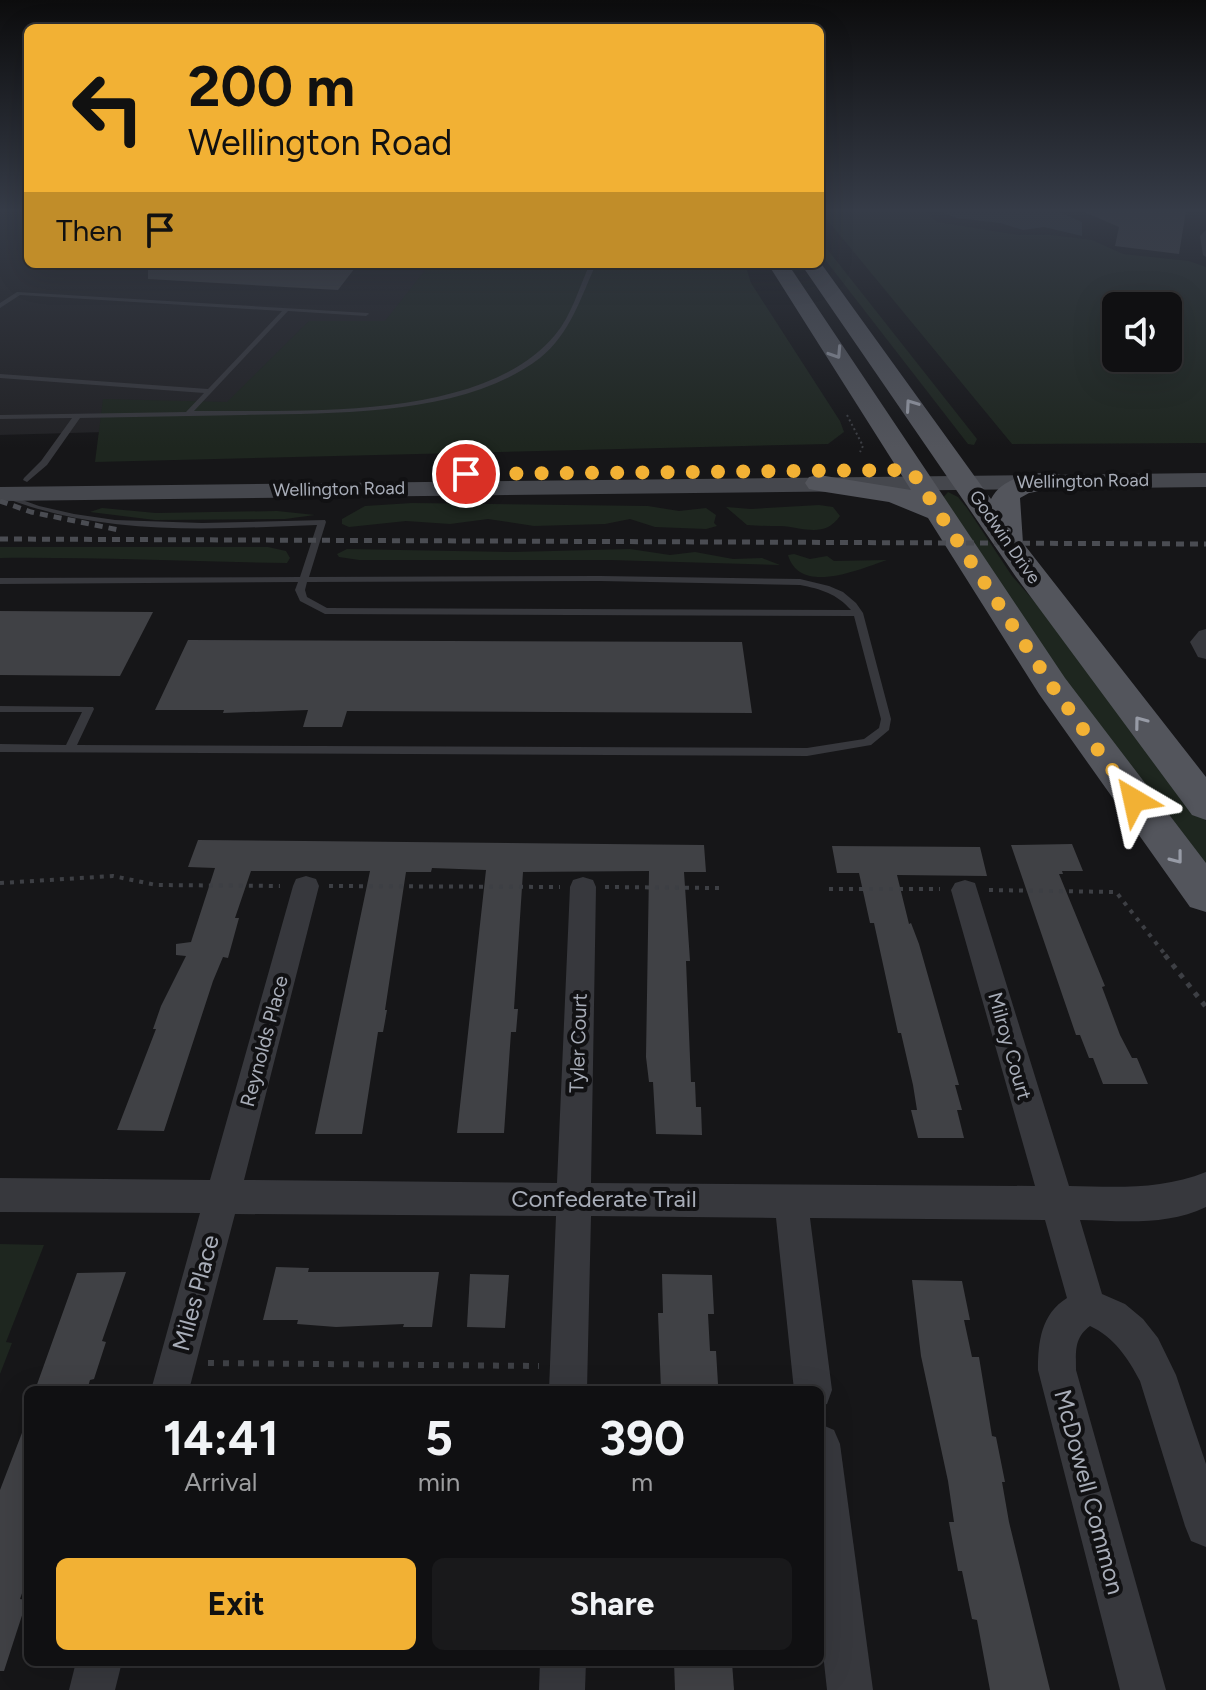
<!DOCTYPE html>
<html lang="en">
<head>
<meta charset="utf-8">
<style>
  body { margin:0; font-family:Figtree,sans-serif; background:#19191b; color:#f1f3f6; height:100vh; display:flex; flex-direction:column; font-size:30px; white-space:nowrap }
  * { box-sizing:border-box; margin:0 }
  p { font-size:26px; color:#9c9d9f }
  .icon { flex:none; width:44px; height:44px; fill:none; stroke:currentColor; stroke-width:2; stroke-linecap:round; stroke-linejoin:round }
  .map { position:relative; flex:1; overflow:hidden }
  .panel { position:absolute; left:24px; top:1386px; width:800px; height:280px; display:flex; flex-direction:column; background:#101012; border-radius:12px; box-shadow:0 8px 32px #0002,0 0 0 2px #303032 }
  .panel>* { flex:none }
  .guide { position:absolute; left:24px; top:24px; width:800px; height:244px; border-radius:12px; box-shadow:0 8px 32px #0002,0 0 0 2px #303032; background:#f2b134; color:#111; overflow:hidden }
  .fabs { position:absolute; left:1102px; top:292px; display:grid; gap:16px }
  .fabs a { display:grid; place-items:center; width:80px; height:80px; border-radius:12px; background:#101012; box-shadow:0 8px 32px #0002,0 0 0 2px #303032; font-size:40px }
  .pin { position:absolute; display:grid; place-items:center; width:68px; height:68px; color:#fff; margin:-34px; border:4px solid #fff; border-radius:50%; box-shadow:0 2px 8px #0007 }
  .me { position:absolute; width:88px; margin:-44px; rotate:324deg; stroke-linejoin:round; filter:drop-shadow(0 0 6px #0008) }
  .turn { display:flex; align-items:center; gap:28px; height:168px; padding:0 32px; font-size:36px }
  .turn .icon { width:104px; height:104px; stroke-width:2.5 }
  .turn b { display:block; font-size:56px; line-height:68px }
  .then { display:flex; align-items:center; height:76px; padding:0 32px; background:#0003; gap:16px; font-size:30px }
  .eta { display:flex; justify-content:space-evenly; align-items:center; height:136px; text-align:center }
  .eta b { font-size:48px; font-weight:700; line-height:56px }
  .primary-button { display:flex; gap:16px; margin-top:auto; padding:16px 32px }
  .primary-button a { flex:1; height:92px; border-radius:12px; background:#f2b134; color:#111; font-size:32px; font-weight:700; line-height:92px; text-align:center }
  .primary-button a+a { background:#19191b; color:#f1f3f6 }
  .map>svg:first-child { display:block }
  .built { fill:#222225 }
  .green { fill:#1e261f; fill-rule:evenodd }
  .water { fill:#2c353c }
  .building { fill:#404145 }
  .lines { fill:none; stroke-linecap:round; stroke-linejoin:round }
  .path-far3 { stroke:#3d3f44; stroke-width:2; stroke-dasharray:2 3; stroke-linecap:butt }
  .path-far2 { stroke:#3d3f44; stroke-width:4; stroke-dasharray:4 6; stroke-linecap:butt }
  .path-far1 { stroke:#3d3f44; stroke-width:5; stroke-dasharray:5 7; stroke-linecap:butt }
  .path { stroke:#3d3f44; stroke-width:6; stroke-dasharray:6 9; stroke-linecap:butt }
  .service { fill:#37383d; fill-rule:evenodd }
  .minor { fill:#37383d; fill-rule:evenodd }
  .secondary { fill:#45474d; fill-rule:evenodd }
  .primary { fill:#53555c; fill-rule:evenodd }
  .rail { stroke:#4a4c52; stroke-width:5; stroke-dasharray:8 6; stroke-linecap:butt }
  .oneway { stroke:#979ba6 }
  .route { stroke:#f2b134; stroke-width:14; stroke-dasharray:0 25.2 }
  .labels { text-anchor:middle; stroke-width:8; stroke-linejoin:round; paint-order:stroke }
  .far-street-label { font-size:18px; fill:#a8adb8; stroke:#111113 }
  .street-label { font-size:20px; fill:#a8adb8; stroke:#111113 }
  .near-street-label { font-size:24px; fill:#a8adb8; stroke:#111113 }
</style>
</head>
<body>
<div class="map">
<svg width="1206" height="1690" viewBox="0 0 1206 1690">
  <rect width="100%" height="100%" fill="#161618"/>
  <polygon class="built" points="0,211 28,211 28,264 620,264 247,428 0,435"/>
  <g class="green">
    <path d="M820,211H926L937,222L1018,235H1051L1092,240L1123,254L1189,261L1206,267V443L1012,444ZM1116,306H1168V358H1116Z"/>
    <polygon points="820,240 977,439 974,445 968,444 820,253"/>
    <polygon points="430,264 745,264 751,283 840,421 844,432 828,444 95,462 103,399 227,402 309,321 385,321"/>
    <polygon points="948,492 958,497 967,508 1012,576 1063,634 1206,821 1206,875 1115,757 940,501"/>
    <polygon points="412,503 648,506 679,511 706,508 716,515 714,523 717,526 706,529 655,527 630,519 605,524 534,526 488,519 450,524 406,521 349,527 342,524 342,519 365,506"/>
    <path d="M819,505L833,507L840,516C824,539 803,527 780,526C769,526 758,526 747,525L726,507L751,509Z"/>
    <polygon points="102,508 156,513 277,511 315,515 285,519 155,520 90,512"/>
    <path d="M0,547H268L286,551L290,558L287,563C191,562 96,557 0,558Z"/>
    <polygon points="347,549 513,552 630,549 670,555 695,552 733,559 762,558 780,565 610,560 359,560 339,557 337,554"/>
    <path d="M794,554L810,559L827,556L834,561L887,560C860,569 800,596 788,555Z"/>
    <polygon points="0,1244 44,1245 6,1342 12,1343 0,1374"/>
  </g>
  <polygon class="water" points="941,211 1057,211 1082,222 1082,236 1044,227 1023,230 1000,223 956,218"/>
  <g class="building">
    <polygon points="1082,211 1186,211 1179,254 1115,246 1119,227"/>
    <polygon points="148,264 358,264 338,290 148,279"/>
    <polygon points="0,611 153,612 120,676 0,675"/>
    <polygon points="188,640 742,642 752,713 347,711 342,727 303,727 308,710 223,713 224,710 155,710"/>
    <polygon points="198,840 704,845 706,872 684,872 690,961 686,961 691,1082 695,1082 696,1107 701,1107 702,1135 656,1134 653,1082 649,1082 646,1057 649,871 523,872 514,1009 518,1009 516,1032 511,1032 504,1133 457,1133 486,870 432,868 431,872 406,872 385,1010 387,1010 383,1032 378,1032 362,1134 315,1134 370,871 251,871 235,918 239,918 228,958 223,957 213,981 164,1131 117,1130 156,1029 153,1029 161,1006 186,956 176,955 176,944 191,942 215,868 188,867"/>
    <polygon points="1072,844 1083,871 1062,871 1063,874 1059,874 1105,986 1102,987 1120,1035 1132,1058 1137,1058 1148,1084 1103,1084 1093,1058 1089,1058 1080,1035 1076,1035 1011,845"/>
    <polygon points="832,846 980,847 987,876 897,875 909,924 911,923 919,944 959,1085 955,1085 962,1110 957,1110 964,1138 918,1138 911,1110 917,1110 913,1085 901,1033 898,1033 874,923 870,923 859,873 837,873"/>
    <polygon points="276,1267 309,1268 308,1272 439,1272 432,1327 403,1327 404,1324 336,1327 297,1324 298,1320 263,1320"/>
    <polygon points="126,1272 102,1341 106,1342 94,1379 90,1380 87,1390 35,1390 77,1273"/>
    <polygon points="470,1274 509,1275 505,1328 467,1327"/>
    <polygon points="662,1274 712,1275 714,1314 708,1314 710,1351 716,1351 718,1384 715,1384 715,1390 661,1390 658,1313 663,1313"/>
    <polygon points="912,1280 962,1281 970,1320 964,1320 972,1357 979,1357 992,1436 996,1437 1005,1482 1002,1482 1009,1522 1050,1690 990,1690 977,1620 972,1619 962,1571 958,1571 949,1522 954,1522 948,1481 921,1356"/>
    <polygon points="25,1425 28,1425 28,1576 20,1599 27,1600 4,1671 0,1671 0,1490"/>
    <polygon points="674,1662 732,1662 734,1690 675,1690"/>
  </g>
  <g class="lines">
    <polyline class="path-far3" points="847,415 863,446 860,452"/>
    <g class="path-far2">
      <polyline points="0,883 113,876 156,885 280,886"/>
      <polyline points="329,886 560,887"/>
      <polyline points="605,887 719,888"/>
      <polyline points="829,889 940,889"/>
      <polyline points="989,890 1116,892 1167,957"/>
    </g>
    <polyline class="path-far1" points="1165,955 1206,1007"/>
    <polyline class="path" points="208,1363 539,1366"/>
    <g class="service">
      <polygon points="1206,230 1206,257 1203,255 1200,236"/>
      <path d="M590,264H596C581,297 570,334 540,358C465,416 336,413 245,415C190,416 135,417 80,418L47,465L27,482L23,480L24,478L41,461L72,418L0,419V415L186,412L204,393L0,378V374L208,389L282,311L20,295L0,308V303L17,292L368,313L369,314L366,316L288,311L194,411C297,410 483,422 555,335C572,315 579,287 590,264Z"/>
      <path d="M0,492L39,506L74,514L115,520L202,523L325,520L326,522L309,577L600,576L800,579L829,586L843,592L856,603L863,613L891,719L889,730L871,745L807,756L0,752V744L66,745L82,712H0V706L93,707L94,709L77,745L807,748L864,739L879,728L881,719L854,616L325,614L300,601L295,590L298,582L0,584V578L300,577L317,525C209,529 103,537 0,496ZM600,581L800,585C821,589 837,594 851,610L327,608L307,597L305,590L307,582Z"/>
    </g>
    <g class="minor">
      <polygon points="1206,629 1206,659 1198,657 1190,642 1199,631"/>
      <path d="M306,876L316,879L319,886L244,1180L557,1183L570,887L573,880L583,877L593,880L596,887L591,1183L1035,1186L951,890L955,883L965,880L975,883L1069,1186C1117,1187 1161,1190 1206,1172V1207C1167,1226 1122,1221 1080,1220L1102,1294L1125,1304L1143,1319L1158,1338L1176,1375L1206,1464V1547L1191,1541L1185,1526L1140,1381C1128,1358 1114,1337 1090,1326C1074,1338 1076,1351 1076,1370L1166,1690H1120L1038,1370C1038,1342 1041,1314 1067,1298L1045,1220L810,1218L832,1390L827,1404L820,1406V1390H794L776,1218L591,1216L587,1390H549L556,1216L235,1214L189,1390H151L200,1213L0,1212V1178L210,1180L293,886L296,879Z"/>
      <polygon points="820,1424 834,1430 840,1444 873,1690 827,1690 820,1626"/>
      <polygon points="76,1662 122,1662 115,1690 69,1690"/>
      <polygon points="540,1662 586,1662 585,1690 539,1690"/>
    </g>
    <polygon class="secondary" points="1206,473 1206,487 0,501 0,487"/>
    <g class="primary">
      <path d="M820,262L991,499C1002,476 1039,469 1062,475L1066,481L1062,487L1029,493L1020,498L1023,543L1206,777V820L1192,815L1016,577L801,264Z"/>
      <polygon points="768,264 788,264 1065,678 1206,863 1206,912 1190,907 1039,694 928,518 889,502 819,491 809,489 805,483 809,477 819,475 911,490"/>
    </g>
    <g class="rail">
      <polyline points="0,501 31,512 119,530"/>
      <polyline points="0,539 1206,544"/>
    </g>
  </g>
  <defs><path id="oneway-chevron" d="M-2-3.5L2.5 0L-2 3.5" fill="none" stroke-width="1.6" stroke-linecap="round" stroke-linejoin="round" transform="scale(2)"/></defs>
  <g class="oneway">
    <use href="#oneway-chevron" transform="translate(836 353) rotate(57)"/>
    <use href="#oneway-chevron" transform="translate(911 405) rotate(-125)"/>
    <use href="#oneway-chevron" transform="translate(1140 722) rotate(-127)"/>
    <use href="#oneway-chevron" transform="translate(1177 858) rotate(52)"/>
  </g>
  <linearGradient id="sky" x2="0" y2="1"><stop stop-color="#0c0c0d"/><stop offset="0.47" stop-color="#363c48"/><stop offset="1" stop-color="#363c48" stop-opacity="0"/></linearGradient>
  <rect width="1206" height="448" fill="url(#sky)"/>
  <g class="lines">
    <polyline class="route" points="466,474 911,470 1052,686 1134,800"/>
  </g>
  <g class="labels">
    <g class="far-street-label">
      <text transform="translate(1083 481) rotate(-1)" y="6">Wellington Road</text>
      <text transform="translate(339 489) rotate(-1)" y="6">Wellington Road</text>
      <text transform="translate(1005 537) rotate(55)" y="6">Godwin Drive</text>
    </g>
    <g class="street-label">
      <text transform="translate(264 1041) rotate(-75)" y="7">Reynolds Place</text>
      <text transform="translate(578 1043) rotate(-88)" y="7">Tyler Court</text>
      <text transform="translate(1010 1046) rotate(74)" y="7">Milroy Court</text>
    </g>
    <g class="near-street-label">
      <text x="604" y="1207">Confederate Trail</text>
      <text transform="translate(196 1293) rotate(-75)" y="8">Miles Place</text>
      <text transform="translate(1089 1492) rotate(75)" y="8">McDowell Common</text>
    </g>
  </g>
</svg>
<div class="fabs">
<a><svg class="icon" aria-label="sound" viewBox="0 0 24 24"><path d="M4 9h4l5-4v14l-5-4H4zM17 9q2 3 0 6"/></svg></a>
</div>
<div class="pin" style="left:466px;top:474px;background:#d93025"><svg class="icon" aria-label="arrive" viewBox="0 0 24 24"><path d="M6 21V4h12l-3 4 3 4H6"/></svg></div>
<svg class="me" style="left:1134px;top:800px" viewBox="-20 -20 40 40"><path d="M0-17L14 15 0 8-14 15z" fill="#f2b134" stroke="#fff" stroke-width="4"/></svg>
<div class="guide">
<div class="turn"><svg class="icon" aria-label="left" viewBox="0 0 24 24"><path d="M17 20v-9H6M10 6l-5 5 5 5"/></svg><div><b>200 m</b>Wellington Road</div></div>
<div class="then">Then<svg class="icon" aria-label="arrive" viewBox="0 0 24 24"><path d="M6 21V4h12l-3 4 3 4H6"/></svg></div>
</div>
<section class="panel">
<div class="eta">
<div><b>14:41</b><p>Arrival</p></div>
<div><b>5</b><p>min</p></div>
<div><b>390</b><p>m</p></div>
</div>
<div class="primary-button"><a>Exit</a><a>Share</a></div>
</section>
</div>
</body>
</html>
